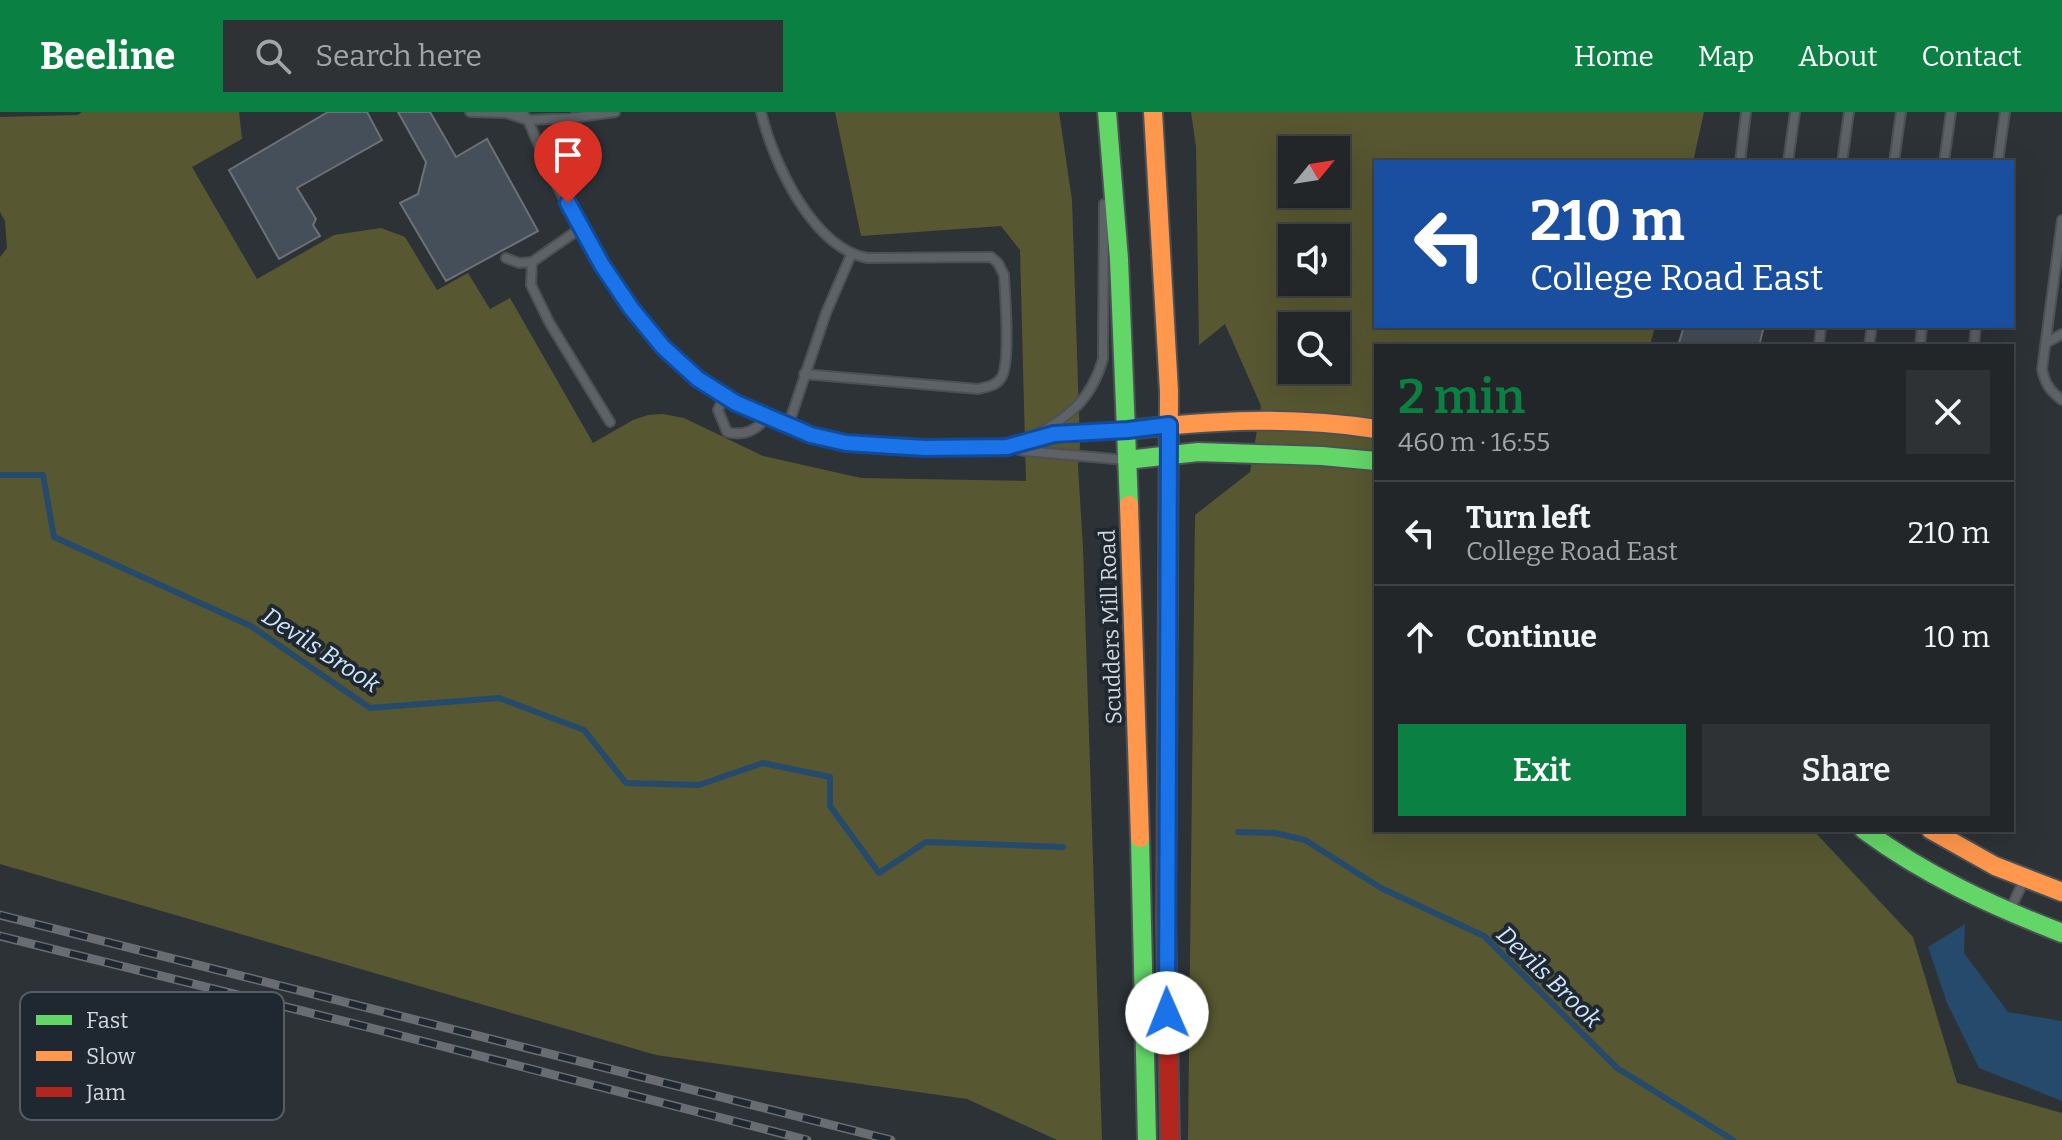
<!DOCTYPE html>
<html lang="en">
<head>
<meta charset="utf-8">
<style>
  body { margin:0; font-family:Bitter,serif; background:#2e3235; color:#f1f3f6; height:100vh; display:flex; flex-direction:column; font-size:30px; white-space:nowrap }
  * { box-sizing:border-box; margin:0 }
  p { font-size:26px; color:#a2a5a8 }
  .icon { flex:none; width:44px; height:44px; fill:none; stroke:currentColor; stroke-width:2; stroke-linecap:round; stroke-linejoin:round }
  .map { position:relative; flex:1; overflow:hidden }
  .drawer { position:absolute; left:1374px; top:232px; width:640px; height:488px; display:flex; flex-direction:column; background:#222629; border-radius:0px; box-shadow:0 8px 32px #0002,0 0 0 2px #3f4346 }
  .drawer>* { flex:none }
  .hud { position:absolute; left:1374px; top:48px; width:640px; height:168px; border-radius:0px; box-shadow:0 8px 32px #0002,0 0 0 2px #3f4346; background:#1a4fa0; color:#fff; overflow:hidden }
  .needle { width:52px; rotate:60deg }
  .buttons { position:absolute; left:1278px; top:24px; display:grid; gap:16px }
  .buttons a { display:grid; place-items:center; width:72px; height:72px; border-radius:0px; background:#222629; box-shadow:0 8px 32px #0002,0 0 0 2px #3f4346; font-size:40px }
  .pin { position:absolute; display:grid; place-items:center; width:68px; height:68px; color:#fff; margin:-82px -34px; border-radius:50% 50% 50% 0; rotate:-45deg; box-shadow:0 0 8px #0007 }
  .pin .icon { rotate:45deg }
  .me { position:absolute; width:88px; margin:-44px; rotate:359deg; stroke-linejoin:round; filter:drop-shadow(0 0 6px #0008) }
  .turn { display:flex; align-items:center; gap:28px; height:168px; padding:0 24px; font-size:36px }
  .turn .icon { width:104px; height:104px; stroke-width:2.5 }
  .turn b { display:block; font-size:56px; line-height:68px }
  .round { display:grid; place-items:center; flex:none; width:84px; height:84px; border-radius:0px; background:#2e3235 }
  .headline { display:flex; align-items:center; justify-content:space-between; height:136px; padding:0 24px }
  h1 { font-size:48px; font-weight:600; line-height:60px; color:#0b8043 }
  .action { display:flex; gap:16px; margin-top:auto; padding:16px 24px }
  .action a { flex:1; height:92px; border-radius:0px; background:#0b8043; color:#fff; font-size:32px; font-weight:600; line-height:92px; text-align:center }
  .action a+a { background:#2e3235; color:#f1f3f6 }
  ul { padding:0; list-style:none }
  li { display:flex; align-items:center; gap:24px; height:104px; padding:0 24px; border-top:2px solid #3f4346 }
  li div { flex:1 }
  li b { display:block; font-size:30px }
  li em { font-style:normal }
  header { display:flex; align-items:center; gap:48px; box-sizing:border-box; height:112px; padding:0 40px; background:#0b8043; color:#fff }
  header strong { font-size:38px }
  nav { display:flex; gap:44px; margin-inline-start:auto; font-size:28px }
  .search { width:560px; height:72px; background:#2e3235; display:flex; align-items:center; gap:20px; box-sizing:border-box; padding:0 28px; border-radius:0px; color:#a2a5a8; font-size:30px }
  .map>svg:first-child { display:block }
  .green { fill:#575831; fill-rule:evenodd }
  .water { fill:#254a6b }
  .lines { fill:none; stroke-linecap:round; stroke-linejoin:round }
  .stream { stroke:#254a6b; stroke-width:6 }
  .building { fill:#454f59; stroke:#6c7176; stroke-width:2 }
  .lane-casing { stroke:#4b5054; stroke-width:12 }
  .fast-casing { stroke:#4b5054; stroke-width:22 }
  .slow-casing { stroke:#4b5054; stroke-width:22 }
  .jam-casing { stroke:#4b5054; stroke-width:22 }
  .lane { stroke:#5e6266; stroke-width:8 }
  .fast { stroke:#63d668; stroke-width:18 }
  .slow { stroke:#ff974d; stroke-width:18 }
  .jam { stroke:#b3261e; stroke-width:18 }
  .rail-casing { stroke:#696d71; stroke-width:9 }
  .rail { stroke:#1f2831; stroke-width:6; stroke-dasharray:18; stroke-linecap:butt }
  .route-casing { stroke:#114b97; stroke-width:20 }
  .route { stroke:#1a73e8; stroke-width:14 }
  .labels { text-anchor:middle; stroke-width:8; stroke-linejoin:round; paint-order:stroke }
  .street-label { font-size:22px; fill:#d2d8de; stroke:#1f2831 }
  .water-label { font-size:24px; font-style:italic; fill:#cee6ff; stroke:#1f2831 }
  .key { fill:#1f2831; stroke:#555d65; stroke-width:2 }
  .key-label { font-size:22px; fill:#d2d8de }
</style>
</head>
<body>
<header>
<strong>Beeline</strong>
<div class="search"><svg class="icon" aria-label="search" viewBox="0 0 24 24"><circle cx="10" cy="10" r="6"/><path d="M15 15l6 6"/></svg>Search here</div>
<nav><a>Home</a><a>Map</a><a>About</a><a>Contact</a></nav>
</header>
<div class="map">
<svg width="2062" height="1028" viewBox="0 0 2062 1028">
  <rect width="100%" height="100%" fill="#2d3237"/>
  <g class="green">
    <polygon points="82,0 239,0 242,27 192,55 257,167 334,123 381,116 405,125 437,178 468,161 490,197 510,186 593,331 633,308 648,303 663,302 684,306 763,344 861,366 1026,369 1020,138 1001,114 861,124 835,0 1059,0 1072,88 1080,333 1078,354 1083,436 1102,1028 1057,1028 967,987 656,943 0,752 0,145 7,136 5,109 0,100 0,5 78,3"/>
    <path d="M1191,0H1704L1693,50H1376V214H1655L1650,234H1376V718H1813L1913,825L1957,971L2062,1001V1028H1188L1195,403L1250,360L1261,294L1225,212L1199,233L1196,35ZM1292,38H1336V82H1292ZM1292,126H1336V170H1292ZM1292,214H1336V258H1292Z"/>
  </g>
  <polygon class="water" points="1965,812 1964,841 2008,900 2062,909 2062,989 1979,956 1947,891 1928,835"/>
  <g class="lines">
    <g class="stream">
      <polyline points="0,363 43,363 54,425 251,514 370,596 499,586 584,618 626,671 699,673 763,651 830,665 830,694 879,761 926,730 1063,735"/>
      <polyline points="1238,720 1275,721 1305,728 1381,776 1484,824 1617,956 1733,1028"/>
    </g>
  </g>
  <g class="building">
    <polygon points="328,0 367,0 382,28 297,76 316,107 313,113 320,124 279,147 229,58"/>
    <polygon points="398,0 430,0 456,45 487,27 538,119 446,169 400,91 418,82 426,50"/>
    <polygon points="1684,214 1764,214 1759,234 1678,234"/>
  </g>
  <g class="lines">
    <defs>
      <g id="lane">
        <polyline points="470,0 506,1 528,8 522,0"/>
        <path d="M615,0L571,6L528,8C565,98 620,203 696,266C728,291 772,311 810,323C864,339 948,339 1004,335C1020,334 1036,326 1051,323C1075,318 1100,320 1124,319"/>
        <path d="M761,0C773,50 812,135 867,146L991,145L998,151L1004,163C1005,184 1011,252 1001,266C996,274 986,275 978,277L804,262"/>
        <polyline points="1740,50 1746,0"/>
        <polyline points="1788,50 1795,0"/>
        <polyline points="1842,50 1849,0"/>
        <polyline points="1894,50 1901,0"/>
        <polyline points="1944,50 1951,0"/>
        <polyline points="1998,50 2005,0"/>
        <path d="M2062,108L2042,257C2045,272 2050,279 2062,288"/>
        <polyline points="581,116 532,150 531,173 549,210 610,310"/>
        <polyline points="506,146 519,151 532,150"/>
        <polyline points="2046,231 2062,222"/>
        <polyline points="1819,234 1821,214"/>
        <polyline points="1869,234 1872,214"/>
        <polyline points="1920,234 1922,214"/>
        <polyline points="1974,234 1976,214"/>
        <path d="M724,284L718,298L727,320C743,324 756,320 766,305"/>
        <polyline points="788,314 826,201 851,143"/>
        <path d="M1034,324C1070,304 1091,288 1103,247L1104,92"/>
        <polyline points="1008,335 1024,339 1126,348"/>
        <polyline points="2011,796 2024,768"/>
      </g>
      <g id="fast">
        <polyline points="1107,0 1119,147 1129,393"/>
        <polyline points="1127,348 1198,340 1322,344 1376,349"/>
        <path d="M1864,718C1925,763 1992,794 2062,821"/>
        <polyline points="1140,726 1147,1028"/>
      </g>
      <g id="slow">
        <polyline points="1153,0 1169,279 1167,660"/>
        <path d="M1128,318C1211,308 1293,304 1376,317"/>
        <polyline points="1129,393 1140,726"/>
        <polyline points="1931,718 1995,754 2062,780"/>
      </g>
      <polyline id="jam" points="1167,660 1166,805 1170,1028"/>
    </defs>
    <use href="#lane" class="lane-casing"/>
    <use href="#fast" class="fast-casing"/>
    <use href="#slow" class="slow-casing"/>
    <use href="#jam" class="jam-casing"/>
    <use href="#lane" class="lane"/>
    <use href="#fast" class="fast"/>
    <use href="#slow" class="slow"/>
    <use href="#jam" class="jam"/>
    <defs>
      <g id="rail">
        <polyline points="0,803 891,1028"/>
        <polyline points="0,824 371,916 807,1028"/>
      </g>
    </defs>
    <use href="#rail" class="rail-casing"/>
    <use href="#rail" class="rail"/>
  </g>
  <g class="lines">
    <defs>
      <polyline id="route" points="568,91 602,153 631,196 663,235 698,267 736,291 811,323 846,331 925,336 1007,335 1054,322 1128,318 1169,313 1167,901"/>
    </defs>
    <use href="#route" class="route-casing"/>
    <use href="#route" class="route"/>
  </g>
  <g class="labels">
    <g class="street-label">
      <text transform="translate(1110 515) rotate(-92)" y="8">Scudders Mill Road</text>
    </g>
    <g class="water-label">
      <text transform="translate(321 538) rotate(33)" y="8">Devils Brook</text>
      <text transform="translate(1549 865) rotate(44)" y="8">Devils Brook</text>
    </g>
  </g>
  <rect x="20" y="880" width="264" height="128" rx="12" class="key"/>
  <rect x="36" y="903" width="36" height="10" fill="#63d668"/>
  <rect x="36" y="939" width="36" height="10" fill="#ff974d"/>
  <rect x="36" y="975" width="36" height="10" fill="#b3261e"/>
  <g class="key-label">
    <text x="86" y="916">Fast</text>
    <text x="86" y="952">Slow</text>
    <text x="86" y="988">Jam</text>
  </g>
</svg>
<div class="buttons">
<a><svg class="needle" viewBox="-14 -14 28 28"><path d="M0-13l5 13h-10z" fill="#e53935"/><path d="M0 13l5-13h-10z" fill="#a2a5a8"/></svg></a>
<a><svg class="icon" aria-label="sound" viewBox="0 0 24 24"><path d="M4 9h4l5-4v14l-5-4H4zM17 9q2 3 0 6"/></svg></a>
<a><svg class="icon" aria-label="search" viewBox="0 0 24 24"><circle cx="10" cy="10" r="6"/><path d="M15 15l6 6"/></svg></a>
</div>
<div class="pin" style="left:568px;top:91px;background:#d93025"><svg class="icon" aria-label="arrive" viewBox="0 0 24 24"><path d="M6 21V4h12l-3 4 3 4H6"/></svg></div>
<svg class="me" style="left:1167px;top:901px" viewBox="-20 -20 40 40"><circle r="19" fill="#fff"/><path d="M0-13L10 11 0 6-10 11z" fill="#1a73e8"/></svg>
<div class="hud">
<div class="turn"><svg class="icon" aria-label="left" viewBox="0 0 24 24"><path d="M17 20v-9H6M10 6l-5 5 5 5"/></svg><div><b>210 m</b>College Road East</div></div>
</div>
<section class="drawer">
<div class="headline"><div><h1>2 min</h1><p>460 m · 16:55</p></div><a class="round"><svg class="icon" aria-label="close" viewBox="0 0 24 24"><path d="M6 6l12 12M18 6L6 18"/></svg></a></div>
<ul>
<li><svg class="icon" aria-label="left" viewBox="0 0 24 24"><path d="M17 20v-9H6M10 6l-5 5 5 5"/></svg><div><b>Turn left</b><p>College Road East</p></div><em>210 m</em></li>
<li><svg class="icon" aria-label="ahead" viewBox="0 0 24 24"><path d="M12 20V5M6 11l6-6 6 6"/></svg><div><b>Continue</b></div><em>10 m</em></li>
</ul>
<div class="action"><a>Exit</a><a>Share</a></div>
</section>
</div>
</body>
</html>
